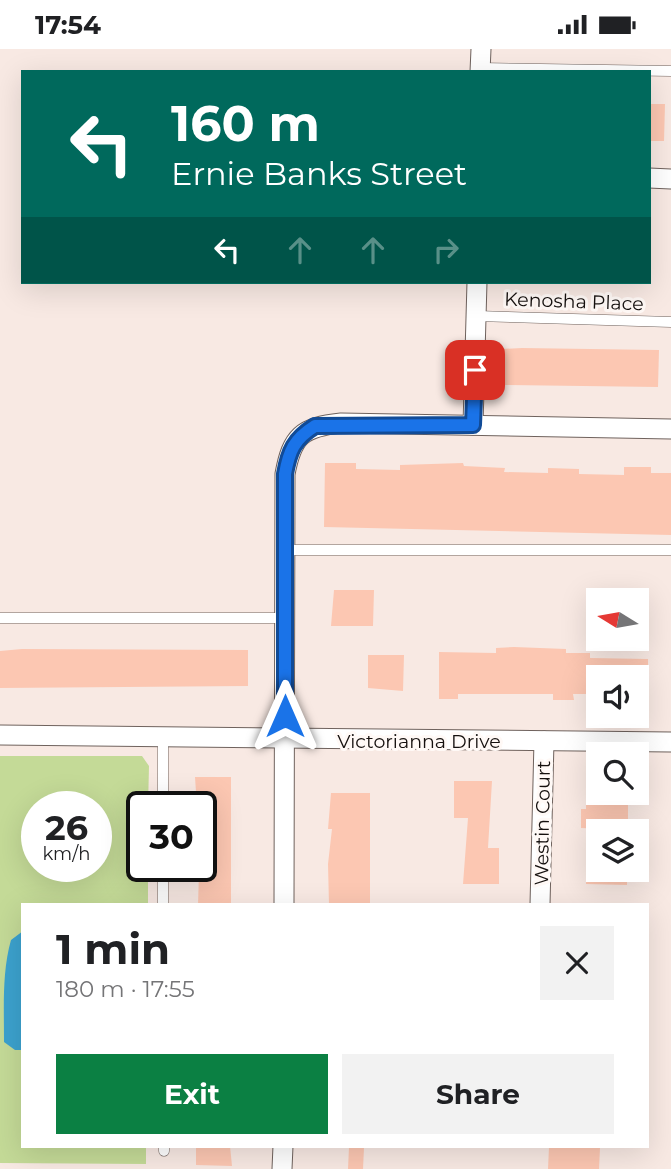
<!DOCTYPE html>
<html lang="en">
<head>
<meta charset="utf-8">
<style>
  body { margin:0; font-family:Montserrat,sans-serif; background:#f2f2f2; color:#202124; height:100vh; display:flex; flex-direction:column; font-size:26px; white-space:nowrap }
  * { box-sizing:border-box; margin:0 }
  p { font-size:23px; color:#757577 }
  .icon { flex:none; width:38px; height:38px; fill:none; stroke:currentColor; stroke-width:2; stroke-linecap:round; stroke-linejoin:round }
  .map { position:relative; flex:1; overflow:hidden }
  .drawer { position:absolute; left:21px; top:854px; width:628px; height:245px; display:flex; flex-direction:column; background:#fff; border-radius:0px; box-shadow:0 7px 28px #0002 }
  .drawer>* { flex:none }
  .top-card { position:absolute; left:21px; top:21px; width:630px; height:214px; border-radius:0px; box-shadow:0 7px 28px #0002; background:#00695c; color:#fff; overflow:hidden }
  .needle { width:46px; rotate:281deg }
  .buttons { position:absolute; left:586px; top:539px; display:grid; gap:14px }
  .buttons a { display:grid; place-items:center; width:63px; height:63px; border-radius:0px; background:#fff; box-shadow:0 7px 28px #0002; font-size:35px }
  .speed { position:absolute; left:21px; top:742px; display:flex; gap:14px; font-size:35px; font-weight:700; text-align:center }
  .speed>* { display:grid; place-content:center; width:91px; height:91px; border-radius:50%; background:#fff; box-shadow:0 7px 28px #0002; line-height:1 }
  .speed small { font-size:18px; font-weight:400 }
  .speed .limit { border:4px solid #111; border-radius:10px; background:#fff; color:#111 }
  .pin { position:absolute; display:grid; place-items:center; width:60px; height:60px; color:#fff; margin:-30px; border-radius:14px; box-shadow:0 4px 10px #0006 }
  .me { position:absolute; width:77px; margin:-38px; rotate:0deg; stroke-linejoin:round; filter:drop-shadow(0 0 5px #0008) }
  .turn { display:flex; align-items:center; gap:24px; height:147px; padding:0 35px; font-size:32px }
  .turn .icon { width:91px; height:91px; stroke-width:2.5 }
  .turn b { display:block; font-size:49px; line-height:60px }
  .lanes { display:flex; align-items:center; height:66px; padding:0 35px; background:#0003; justify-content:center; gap:35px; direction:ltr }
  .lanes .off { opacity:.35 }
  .round { display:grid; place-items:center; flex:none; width:74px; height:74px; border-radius:0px; background:#f2f2f2 }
  .head { display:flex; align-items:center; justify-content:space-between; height:119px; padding:0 35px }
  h1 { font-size:42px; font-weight:700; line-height:52px }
  .button { display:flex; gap:14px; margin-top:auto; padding:14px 35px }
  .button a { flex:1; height:80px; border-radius:0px; background:#0b8043; color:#fff; font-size:28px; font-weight:700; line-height:80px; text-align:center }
  .button a+a { background:#f2f2f2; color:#202124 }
  .status { display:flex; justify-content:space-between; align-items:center; height:49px; padding:0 35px; background:#fff; direction:ltr }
  .status svg { height:19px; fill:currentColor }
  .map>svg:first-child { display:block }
  .green { fill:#c4da97; fill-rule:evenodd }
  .water { fill:#3ca2ce }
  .building { fill:#fcc7b2 }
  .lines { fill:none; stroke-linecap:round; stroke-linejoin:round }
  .lane-casing { stroke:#6f625d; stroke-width:11 }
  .street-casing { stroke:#6f625d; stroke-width:21 }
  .lane { stroke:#fff; stroke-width:10 }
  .street { stroke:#fff; stroke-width:19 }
  .route-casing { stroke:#114b97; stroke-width:18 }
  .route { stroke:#1a73e8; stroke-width:12 }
  .labels { text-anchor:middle; stroke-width:6; stroke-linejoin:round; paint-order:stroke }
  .street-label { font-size:19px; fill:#15100e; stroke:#fff9f6 }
</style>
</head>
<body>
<div class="status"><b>17:54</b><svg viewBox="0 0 49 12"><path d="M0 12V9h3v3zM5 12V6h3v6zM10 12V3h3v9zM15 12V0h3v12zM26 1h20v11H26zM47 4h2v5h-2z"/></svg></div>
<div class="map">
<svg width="671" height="1120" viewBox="0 0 671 1120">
  <rect width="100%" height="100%" fill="#f8e9e3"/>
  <path class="green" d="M0,707H142L149,717L148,758H142V817H148V856H23V1097H146V1115L0,1114ZM37,758H96V817H37Z"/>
  <path class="water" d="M23,882V1001H15L4,993C4,957 2,923 11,891Z"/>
  <g class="building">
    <polygon points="649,55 665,55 664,92 649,92"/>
    <polygon points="522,299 659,301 658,338 501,336 501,300"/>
    <polygon points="325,414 356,414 356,420 400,421 400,416 463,414 464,417 505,419 504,423 548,424 548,419 579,420 579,425 624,426 624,418 651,418 651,424 671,424 671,486 324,478"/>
    <polygon points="334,541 374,541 373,577 331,577"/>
    <polygon points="514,598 566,600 566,604 590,604 590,609 648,610 648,628 590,628 590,645 573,645 574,651 553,651 553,645 458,645 458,650 439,650 439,603 496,604 496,599"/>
    <polygon points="22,600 248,601 248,637 0,639 0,602"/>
    <polygon points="368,606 404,606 403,642 368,639"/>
    <polygon points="195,728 231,728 231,856 198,856 201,758 197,758"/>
    <polygon points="454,732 492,732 488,799 499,799 499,835 463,835 468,769 454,769"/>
    <polygon points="586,743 628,744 628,781 581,779 581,760 586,760"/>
    <polygon points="331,744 370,744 370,856 329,856 328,815 332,780 328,780"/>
    <polygon points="586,821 627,821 627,836 586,835"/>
    <polygon points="196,1097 230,1097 232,1117 196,1116"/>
    <polygon points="349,1098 364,1099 363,1120 348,1120"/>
    <polygon points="549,1098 600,1099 599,1120 548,1120"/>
  </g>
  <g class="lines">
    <defs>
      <g id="lane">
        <polyline points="481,19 671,22"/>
        <polyline points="476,267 671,273"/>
        <polyline points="285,501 671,501"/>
        <polyline points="0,569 285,569"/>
        <polyline points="163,689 163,758"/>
        <polyline points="163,817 163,856"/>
        <polyline points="164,1097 164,1102"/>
      </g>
      <g id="street">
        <polyline points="480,23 481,0"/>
        <polyline points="649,129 671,130"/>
        <polyline points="473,376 477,233"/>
        <polyline points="0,686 671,693"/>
        <path d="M284,856L285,425C292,387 302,378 341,374L671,380"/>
        <polyline points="540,856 544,692"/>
        <polyline points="282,1120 283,1097"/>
      </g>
    </defs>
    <use href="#lane" class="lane-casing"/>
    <use href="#street" class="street-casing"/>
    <use href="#lane" class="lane"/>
    <use href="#street" class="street"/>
  </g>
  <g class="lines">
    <defs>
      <path id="route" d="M285,667V425C289,402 294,390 315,377L473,376L475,321"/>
    </defs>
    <use href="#route" class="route-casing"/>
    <use href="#route" class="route"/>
  </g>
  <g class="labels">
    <g class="street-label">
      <text transform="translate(574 252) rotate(2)" y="7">Kenosha Place</text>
      <text x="419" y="699">Victorianna Drive</text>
      <text transform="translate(542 774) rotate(-89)" y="7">Westin Court</text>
    </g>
  </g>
</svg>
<div class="buttons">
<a><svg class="needle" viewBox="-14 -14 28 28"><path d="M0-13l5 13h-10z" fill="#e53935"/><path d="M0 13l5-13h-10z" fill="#757577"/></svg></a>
<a><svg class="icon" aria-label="sound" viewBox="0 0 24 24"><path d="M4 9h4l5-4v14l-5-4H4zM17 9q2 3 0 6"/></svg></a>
<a><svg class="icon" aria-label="search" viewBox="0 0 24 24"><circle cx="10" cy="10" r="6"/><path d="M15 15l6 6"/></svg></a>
<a><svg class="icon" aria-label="layers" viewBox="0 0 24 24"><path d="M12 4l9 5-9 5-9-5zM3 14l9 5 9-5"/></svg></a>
</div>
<div class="speed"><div>26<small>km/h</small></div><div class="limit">30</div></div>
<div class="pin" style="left:475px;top:321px;background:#d93025"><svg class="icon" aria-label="arrive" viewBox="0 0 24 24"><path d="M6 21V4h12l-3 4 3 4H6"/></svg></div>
<svg class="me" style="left:285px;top:667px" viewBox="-20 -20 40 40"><path d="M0-17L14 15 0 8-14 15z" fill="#1a73e8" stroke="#fff" stroke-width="4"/></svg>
<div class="top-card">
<div class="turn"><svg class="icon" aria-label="left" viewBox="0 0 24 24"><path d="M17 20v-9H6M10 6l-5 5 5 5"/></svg><div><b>160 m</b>Ernie Banks Street</div></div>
<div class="lanes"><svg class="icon" aria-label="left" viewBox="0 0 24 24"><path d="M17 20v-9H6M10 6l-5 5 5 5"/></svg><svg class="icon off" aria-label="ahead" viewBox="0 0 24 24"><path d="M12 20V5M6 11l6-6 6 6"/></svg><svg class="icon off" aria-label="ahead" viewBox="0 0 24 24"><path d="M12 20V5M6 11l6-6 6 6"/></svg><svg class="icon off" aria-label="right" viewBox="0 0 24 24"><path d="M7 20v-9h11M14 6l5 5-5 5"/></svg></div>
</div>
<section class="drawer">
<div class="head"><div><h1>1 min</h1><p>180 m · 17:55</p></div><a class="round"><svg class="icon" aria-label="close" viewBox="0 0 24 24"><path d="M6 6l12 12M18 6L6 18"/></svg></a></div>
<div class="button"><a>Exit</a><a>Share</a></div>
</section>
</div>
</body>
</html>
